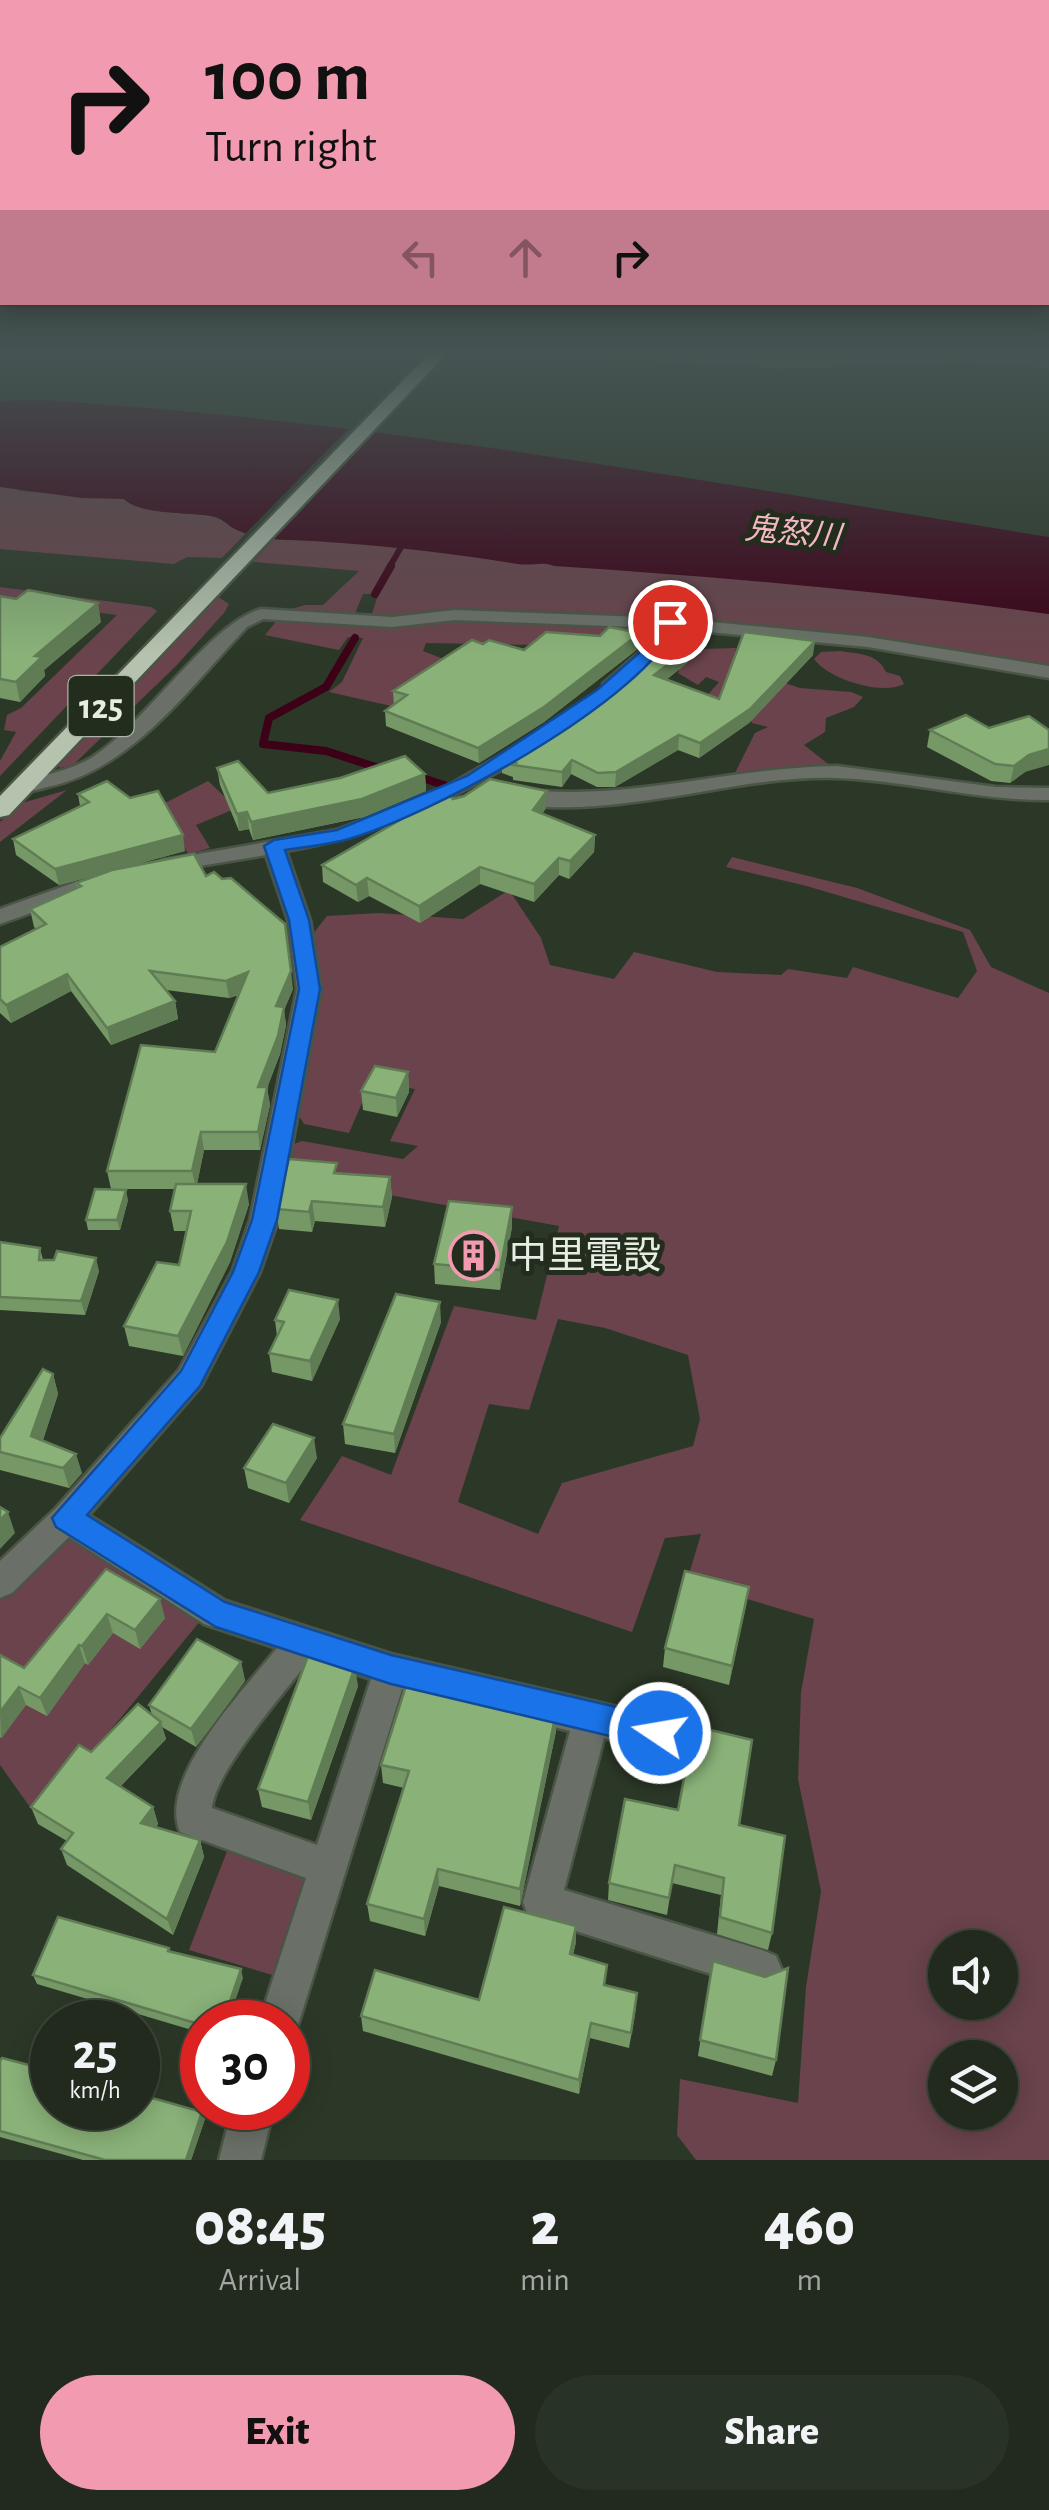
<!DOCTYPE html>
<html lang="en">
<head>
<meta charset="utf-8">
<style>
  body { margin:0; font-family:"Alegreya Sans","Noto Sans JP",sans-serif; background:#293226; color:#f1f3f6; height:100vh; display:flex; flex-direction:column; font-size:38px; white-space:nowrap }
  * { box-sizing:border-box; margin:0 }
  p { font-size:32px; color:#a2a7a4 }
  .icon { flex:none; width:55px; height:55px; fill:none; stroke:currentColor; stroke-width:2; stroke-linecap:round; stroke-linejoin:round }
  .map { position:relative; height:2160px; overflow:hidden }
  .side { display:flex; flex-direction:column; background:#212a1d; flex:1 }
  .side>* { flex:none }
  .top-card { position:absolute; left:0px; top:0px; width:1050px; height:305px; box-shadow:0 5px 25px #0003,0 0 0 2px #3e463b; background:#f29aaf; color:#111; overflow:hidden }
  .controls { position:absolute; left:928px; top:1930px; display:grid; gap:20px }
  .controls a { display:grid; place-items:center; width:90px; height:90px; border-radius:50%; background:#212a1d; box-shadow:0 5px 25px #0003,0 0 0 2px #3e463b; font-size:50px }
  .speed { position:absolute; left:30px; top:2000px; display:flex; gap:20px; font-size:50px; font-weight:700; text-align:center }
  .speed>* { display:grid; place-content:center; width:130px; height:130px; border-radius:50%; background:#212a1d; box-shadow:0 5px 25px #0003,0 0 0 2px #3e463b; line-height:1 }
  .speed small { font-size:25px; font-weight:400 }
  .speed .limit { border:15px solid #d22; background:#fff; color:#111 }
  .pin { position:absolute; display:grid; place-items:center; width:85px; height:85px; color:#fff; margin:-42px; border:5px solid #fff; border-radius:50%; box-shadow:0 2px 10px #0007 }
  .me { position:absolute; width:110px; margin:-55px; rotate:282deg; stroke-linejoin:round; filter:drop-shadow(0 0 8px #0008) }
  .turn { display:flex; align-items:center; gap:35px; height:210px; padding:0 40px; font-size:45px }
  .turn .icon { width:130px; height:130px; stroke-width:2.5 }
  .turn b { display:block; font-size:70px; line-height:85px }
  .lanes { display:flex; align-items:center; height:95px; padding:0 40px; background:#0003; justify-content:center; gap:50px; direction:ltr }
  .lanes .off { opacity:.35 }
  .eta { display:flex; justify-content:space-evenly; align-items:center; height:170px; text-align:center }
  .eta b { font-size:60px; font-weight:800; line-height:70px }
  .button { display:flex; gap:20px; margin-top:auto; padding:20px 40px }
  .button a { flex:1; height:115px; border-radius:60px; background:#f29aaf; color:#111; font-size:40px; font-weight:800; line-height:115px; text-align:center }
  .button a+a { background:#293226; color:#f1f3f6 }
  .map>svg:first-child { display:block }
  .green { fill:#6a434c; fill-rule:evenodd }
  .water { fill:#3c0017 }
  .pier { fill:#2c3827 }
  .lines { fill:none; stroke-linecap:round; stroke-linejoin:round }
  .stream-far1 { stroke:#3c0017; stroke-width:6 }
  .stream { stroke:#3c0017; stroke-width:8 }
  .minor-casing { stroke:#4a5545; stroke-width:5 }
  .highway-casing { stroke:#4a5545; stroke-width:5 }
  .minor { fill:#6a7067; fill-rule:evenodd }
  .highway { fill:#b4c2ae; fill-rule:evenodd }
  .wall { fill:#769867 }
  .shaded-wall { fill:#607c54 }
  .building { fill:#89b178; stroke:#607c54; stroke-width:2.5 }
  .route { fill:#1a73e8; stroke:#114b97; stroke-width:2.5 }
  .labels { text-anchor:middle; stroke-width:10; stroke-linejoin:round; paint-order:stroke }
  .far-water-label { font-size:32px; font-style:italic; fill:#f3b6c3; stroke:#222d1d }
  .shield { fill:#222d1d; stroke:#abb4a8; stroke-width:2.5 }
  .shield-label { font-size:35px; font-weight:bold; fill:#e6eee3 }
  .poi-label { font-size:38px; fill:#e6eee3; stroke:#222d1d; text-anchor:start }
</style>
</head>
<body>
<div class="map">
<svg width="1049" height="2160" viewBox="0 0 1049 2160">
  <rect width="100%" height="100%" fill="#2c3827"/>
  <g class="green">
    <path d="M12,486L20,491L124,499C140,515 187,512 210,516C225,518 232,530 246,533L222,558L187,557L174,564L0,549V487Z"/>
    <path d="M275,538L395,545L521,564L544,561L870,589L1049,614V666C855,629 652,611 455,609C427,609 399,616 371,617L383,579L375,594H363L354,616L285,611L305,605H323L359,571L253,562Z"/>
    <polygon points="0,587 151,607 157,611 0,776 0,761 16,732 4,730 7,715 21,708 117,615 0,600"/>
    <polygon points="217,596 229,604 224,613 175,667 73,765 60,768 56,762"/>
    <polygon points="279,618 398,626 448,620 636,626 654,638 648,647 613,639 600,646 426,643 423,651 454,663 391,706 329,692 342,682 363,638 348,637 339,650 265,635"/>
    <polygon points="696,646 702,649 736,648 732,665 800,688 851,692 863,697 854,707 826,718 825,732 804,745 832,767 733,777 755,733 768,727 752,723 748,714 706,697 719,682 706,677 698,685 678,673 685,649"/>
    <path d="M840,651C859,654 877,653 886,672L900,676L904,684C882,696 828,679 814,659L821,652Z"/>
    <polygon points="208,781 237,808 196,825 210,848 188,854 163,804"/>
    <polygon points="67,790 0,842 0,822 22,803"/>
    <path d="M732,857L857,888L970,930L991,967L1049,993V2160H696L677,2135L680,2079L798,2103L806,1987L821,1891L798,1779L801,1692L814,1619L687,1581L701,1534L665,1538L632,1632L300,1520L342,1456L391,1475L454,1306L536,1320L559,1226L285,1176L291,1145L302,1141L403,1159L418,1146L390,1141L415,1089L371,1082L349,1133L304,1124L297,1113L320,994L312,935L327,916L379,913L463,919L509,890L541,938L550,965L614,979L634,952L717,972L781,975L788,969L847,978L853,967L958,998L977,971L963,932L803,885L726,867ZM558,1319L605,1328L688,1355L700,1419L693,1446L562,1483L538,1534L458,1502L489,1404L529,1410ZM945,1948H1000V2002H945ZM945,2058H1000V2112H945Z"/>
    <polygon points="70,1530 201,1620 91,1754 32,1810 0,1765 0,1601"/>
    <polygon points="229,1846 296,1867 308,1886 279,1977 189,1950"/>
  </g>
  <path class="water" d="M42,400C380,421 714,483 1049,537V614C883,591 722,577 554,566C543,561 532,566 518,564C442,552 365,543 290,540C275,540 251,537 237,530C227,526 224,518 211,516C188,512 140,515 124,499L82,498L0,487V401Z"/>
  <polygon class="pier" points="353,424 378,427 269,542 242,537"/>
  <g class="lines">
    <polyline class="stream-far1" points="389,568 401,547"/>
    <g class="stream">
      <polyline points="375,594 391,566"/>
      <polyline points="355,638 326,687 269,718 263,744 326,751 385,770"/>
      <polyline points="416,776 444,785"/>
    </g>
    <defs>
      <g id="minor">
        <polygon points="602,352 777,358 960,352 1049,358 1049,366 948,359 939,363 777,366 609,356"/>
        <path d="M261,609L392,617L455,610L670,618L868,637L1049,666V678L868,647L677,629L669,645L610,694L603,692V684L655,639L659,628L455,620L392,627L263,619L247,627C190,687 132,770 47,787C37,790 27,793 17,790V782C43,775 67,772 91,758C146,724 208,624 261,609Z"/>
        <path d="M529,739L539,745L536,749C455,799 381,835 286,851L310,920L321,989L278,1220L260,1272L201,1386L89,1515L226,1601L391,1654L648,1714L651,1707L663,1702L675,1707L681,1719L673,1745L660,1750L604,1738L564,1890L762,1950L776,1956L782,1970L776,1984L762,1990L528,1916L523,1902L570,1731L402,1689L299,2022L293,2036L288,2039V2022H259L306,1878L180,1832C157,1778 245,1689 277,1648L204,1624L69,1537L12,1593L0,1598V1561L56,1508L179,1370L232,1272L250,1220L297,989L288,920L266,855L163,872L152,866L163,860L337,830L446,787ZM310,1659L371,1679L317,1845L212,1808C215,1771 286,1691 310,1659Z"/>
        <path d="M837,766L996,787L1049,788V800C977,801 907,780 836,778C802,777 769,781 736,786C690,793 537,825 503,794L513,788C623,804 727,767 837,766Z"/>
        <polygon points="104,872 115,879 112,884 0,924 0,909"/>
        <polygon points="232,2108 274,2108 261,2160 219,2160"/>
      </g>
      <polygon id="highway" points="431,352 448,352 9,815 0,817 0,796"/>
    </defs>
    <use href="#minor" class="minor-casing"/>
    <use href="#highway" class="highway-casing"/>
    <use href="#minor" class="minor"/>
    <use href="#highway" class="highway"/>
  </g>
  <g class="wall">
    <polygon points="0,596 101,622 44,670 45,676 20,702 0,698"/>
    <polygon points="640,633 639,648 544,722 479,763 386,726 385,711 394,705 393,691 483,644 524,650 600,636"/>
    <polygon points="813,655 749,723 699,758 678,750 615,787 597,787 571,774 562,787 513,780 513,777 502,773 502,758 687,663 666,680 719,699"/>
    <polygon points="989,728 1025,772 1010,783 991,781 927,747 930,730"/>
    <polygon points="217,768 268,793 425,774 426,791 364,817 253,840 249,829 239,831 220,785"/>
    <polygon points="78,794 185,851 119,869 206,876 293,989 284,1010 286,1025 280,1054 267,1088 270,1105 260,1150 204,1150 197,1184 249,1204 230,1262 183,1356 129,1346 124,1326 179,1265 186,1231 174,1231 170,1211 175,1189 111,1189 107,1171 215,1052 239,995 229,998 166,990 175,1001 178,1019 111,1045 71,991 11,1023 0,1013 0,947 36,929 34,927 30,909 77,888 76,883 104,873 59,885 16,855 13,839 80,806"/>
    <polygon points="453,799 546,808 542,814 595,835 594,852 569,879 559,875 534,902 480,884 420,923 369,896 358,902 323,882 322,865"/>
    <polygon points="408,1072 409,1092 397,1117 363,1110 361,1091"/>
    <polygon points="338,1173 390,1177 392,1197 385,1227 315,1221 312,1232 279,1229 276,1209"/>
    <polygon points="128,1200 120,1230 88,1230 86,1220"/>
    <polygon points="512,1207 512,1227 500,1290 435,1284 434,1264"/>
    <polygon points="0,1242 40,1248 43,1260 99,1271 85,1315 0,1310"/>
    <polygon points="340,1319 312,1381 272,1372 269,1353 277,1336 275,1320"/>
    <polygon points="441,1322 395,1453 345,1444 343,1424"/>
    <polygon points="53,1374 58,1394 43,1440 82,1473 69,1488 0,1470 0,1438"/>
    <polygon points="317,1458 289,1503 248,1488 244,1468"/>
    <polygon points="106,1569 165,1618 140,1649 113,1633 88,1665 85,1663 47,1716 26,1705 0,1738 0,1655 24,1668"/>
    <polygon points="749,1587 729,1685 663,1667 665,1648"/>
    <polygon points="241,1662 245,1681 196,1747 162,1727 166,1739 120,1787 153,1807 158,1824 156,1828 200,1840 204,1857 173,1935 67,1865 61,1849 67,1841 38,1824 31,1807 91,1752 152,1715 149,1705"/>
    <polygon points="358,1686 311,1820 262,1807 258,1789"/>
    <polygon points="556,1731 520,1906 439,1886 425,1936 370,1921 367,1904 404,1788 383,1783 381,1765"/>
    <polygon points="739,1825 772,1933 768,1950 717,1934 721,1895 672,1883 667,1915 608,1900 609,1883"/>
    <polygon points="576,1926 576,1942 573,1955 605,1985 636,2008 629,2048 590,2038 579,2094 363,2031 361,2016 479,2000"/>
    <polygon points="169,1948 170,1952 243,1978 202,2022 202,2033 37,1984 33,1975"/>
    <polygon points="713,1961 776,2060 772,2076 698,2056"/>
    <polygon points="0,2061 202,2112 205,2119 191,2160 83,2160 0,2137"/>
  </g>
  <g class="shaded-wall">
    <polygon points="98,603 101,622 44,670 45,676 20,702 16,682 35,656"/>
    <polygon points="640,633 639,648 544,722 479,763 478,748"/>
    <polygon points="815,641 813,655 749,723 699,758 700,743"/>
    <polygon points="688,649 687,663 653,690 654,675"/>
    <polygon points="679,735 678,750 615,787 616,772"/>
    <polygon points="1049,749 1049,765 1025,772 1010,783 1014,766 1029,755"/>
    <polygon points="572,760 571,774 562,787 562,772"/>
    <polygon points="425,774 426,791 364,817 253,840 251,822"/>
    <polygon points="547,791 546,808 533,827 533,810"/>
    <polygon points="247,812 249,829 239,831 237,814"/>
    <polygon points="183,835 185,851 59,885 55,869"/>
    <polygon points="595,835 594,852 569,879 570,861"/>
    <polygon points="559,858 559,875 534,902 534,884"/>
    <polygon points="480,867 480,884 420,923 419,906"/>
    <polygon points="367,878 369,896 358,902 356,885"/>
    <polygon points="291,971 293,989 284,1010 286,1025 280,1054 267,1088 270,1105 260,1150 258,1132 258,1087 276,1006"/>
    <polygon points="248,972 251,990 229,998 226,981"/>
    <polygon points="67,974 71,991 11,1023 6,1005"/>
    <polygon points="175,1001 178,1019 111,1045 107,1028"/>
    <polygon points="408,1072 409,1092 397,1117 396,1098"/>
    <polygon points="201,1132 204,1150 196,1189 192,1171"/>
    <polygon points="390,1177 392,1197 385,1227 383,1207"/>
    <polygon points="246,1184 249,1204 230,1262 183,1356 178,1336"/>
    <polygon points="126,1190 128,1200 120,1230 117,1220"/>
    <polygon points="312,1201 315,1221 312,1232 309,1212"/>
    <polygon points="512,1207 512,1227 500,1290 500,1270"/>
    <polygon points="96,1258 99,1271 85,1315 81,1301"/>
    <polygon points="338,1300 340,1319 312,1381 310,1361"/>
    <polygon points="440,1302 441,1322 395,1453 394,1434"/>
    <polygon points="53,1374 58,1394 38,1455 31,1436"/>
    <polygon points="314,1438 317,1458 289,1503 286,1483"/>
    <polygon points="76,1454 82,1473 69,1488 63,1468"/>
    <polygon points="8,1512 15,1533 0,1549 0,1520"/>
    <polygon points="749,1587 746,1606 729,1685 732,1666"/>
    <polygon points="160,1599 165,1618 140,1649 135,1630"/>
    <polygon points="107,1614 113,1633 88,1665 82,1646"/>
    <polygon points="79,1645 85,1663 47,1716 40,1698"/>
    <polygon points="241,1662 245,1681 196,1747 191,1729"/>
    <polygon points="355,1667 358,1686 311,1820 308,1802"/>
    <polygon points="19,1687 26,1705 1,1739 0,1712"/>
    <polygon points="556,1713 556,1731 520,1906 520,1889"/>
    <polygon points="161,1722 166,1739 112,1795 107,1778"/>
    <polygon points="153,1807 158,1824 146,1840 141,1823"/>
    <polygon points="200,1840 204,1857 173,1935 167,1919"/>
    <polygon points="438,1869 439,1886 425,1936 424,1919"/>
    <polygon points="576,1926 576,1942 569,1969 570,1954"/>
    <polygon points="241,1969 243,1978 228,2022 223,2022"/>
    <polygon points="591,2023 590,2038 579,2094 579,2080"/>
    <polygon points="202,2112 205,2119 191,2160 186,2160"/>
  </g>
  <g class="building">
    <polygon points="28,590 98,603 35,656 42,657 16,682 0,679 0,596 16,599"/>
    <polygon points="609,627 640,633 544,707 478,748 385,711 407,695 393,691 472,640 483,644 489,640 524,650 546,632 600,636"/>
    <polygon points="744,632 815,641 750,709 700,743 679,735 616,772 598,773 572,760 562,772 513,765 516,763 502,758 595,699 664,641 688,649 654,675 719,699"/>
    <polygon points="966,715 989,728 1029,716 1049,730 1049,749 1029,755 1014,766 995,764 930,730"/>
    <polygon points="405,756 425,774 362,799 251,822 247,812 237,814 217,768 238,761 268,793 340,778"/>
    <polygon points="490,779 547,791 533,810 595,835 570,861 559,858 534,884 480,867 419,906 367,878 356,885 322,865 447,793 453,799 464,796"/>
    <polygon points="107,781 130,798 158,791 183,835 55,869 13,839 89,802 78,794"/>
    <polygon points="194,854 206,876 214,872 222,879 231,878 285,924 291,971 276,1006 284,1007 278,1036 258,1087 267,1087 258,1132 201,1132 192,1171 107,1171 141,1045 215,1052 248,972 226,981 150,971 175,1001 107,1028 67,974 6,1005 0,999 0,947 46,924 30,909 81,886 76,883 112,870"/>
    <polygon points="375,1066 408,1072 396,1098 361,1091"/>
    <polygon points="289,1159 337,1163 334,1173 390,1177 383,1207 312,1201 309,1212 276,1209"/>
    <polygon points="176,1184 246,1184 227,1242 178,1336 124,1326 157,1262 179,1265 191,1211 170,1211"/>
    <polygon points="95,1189 126,1190 117,1220 86,1220"/>
    <polygon points="449,1201 512,1207 500,1270 434,1264"/>
    <polygon points="0,1242 40,1248 39,1260 54,1260 57,1251 96,1258 81,1301 0,1297"/>
    <polygon points="289,1290 338,1300 310,1361 269,1353 284,1322 275,1320"/>
    <polygon points="396,1294 440,1302 394,1434 343,1424"/>
    <polygon points="43,1369 53,1374 31,1436 76,1454 63,1468 0,1452 0,1438"/>
    <polygon points="273,1424 314,1438 286,1483 244,1468"/>
    <polygon points="0,1507 8,1512 0,1520"/>
    <polygon points="106,1569 160,1599 135,1630 107,1614 82,1646 79,1645 40,1698 19,1687 0,1712 0,1655 24,1668"/>
    <polygon points="685,1571 749,1587 732,1666 665,1648"/>
    <polygon points="197,1639 241,1662 191,1729 149,1705"/>
    <polygon points="308,1656 355,1667 308,1802 258,1789"/>
    <polygon points="409,1676 556,1713 520,1889 438,1869 424,1919 367,1904 409,1771 381,1765"/>
    <polygon points="138,1704 161,1722 107,1778 153,1807 141,1823 200,1840 167,1919 61,1849 73,1833 31,1807 79,1745 91,1752"/>
    <polygon points="694,1726 752,1740 739,1825 785,1836 772,1933 720,1917 724,1878 675,1865 669,1898 609,1883 625,1799 678,1810"/>
    <polygon points="504,1907 576,1926 570,1954 607,1965 604,1985 637,1993 631,2033 591,2023 579,2080 361,2016 375,1970 479,2000"/>
    <polygon points="58,1917 169,1948 168,1951 241,1969 223,2022 202,2022 202,2025 33,1975"/>
    <polygon points="713,1961 765,1977 788,1968 776,2060 700,2040"/>
    <polygon points="2,2058 52,2071 52,2108 138,2108 138,2094 202,2112 186,2160 105,2160 0,2131 0,2061"/>
  </g>
  <linearGradient id="sky" x2="0" y2="1"><stop stop-color="#181f15"/><stop offset="0.54" stop-color="#455352"/><stop offset="1" stop-color="#455352" stop-opacity="0"/></linearGradient>
  <rect width="1049" height="654" fill="url(#sky)"/>
  <path class="route" d="M665,619L678,622C647,700 426,818 345,840C326,845 305,847 285,850L309,920L320,989L277,1220L259,1272L200,1386L87,1515L225,1602L391,1655L660,1717L671,1722L676,1733L671,1744L660,1748L391,1684L216,1627L56,1527L52,1518L181,1371L233,1272L252,1220L299,989L289,920L264,846L274,840L337,830L467,776L597,690L656,638Z"/>
  <defs>
    <symbol id="building-ring" viewBox="-11 -11 22 22"><circle r="9.5" fill="#222d1d" stroke="#f29aaf" stroke-width="1.5"/><path d="M-4-6H4V6H1V3H-1V6H-4ZM-2.5-4.3h1.7v1.8h-1.7ZM.8-4.3h1.7v1.8H.8ZM-2.5-1h1.7V.8h-1.7ZM.8-1h1.7V.8H.8Z" fill="#f29aaf"/></symbol>
  </defs>
  <g fill-rule="evenodd">
    <use href="#building-ring" x="446" y="1228" width="55" height="55"/>
  </g>
  <g class="labels">
    <g class="far-water-label">
      <text transform="translate(793 532) rotate(6)" y="11">鬼怒川</text>
    </g>
    <rect class="shield" x="68.5" y="676" width="65" height="60" rx="8"/>
    <g class="shield-label">
      <text x="101" y="718">125</text>
    </g>
    <g class="poi-label">
      <text x="509" y="1268">中里電設</text>
    </g>
  </g>
</svg>
<div class="controls">
<a><svg class="icon" aria-label="sound" viewBox="0 0 24 24"><path d="M4 9h4l5-4v14l-5-4H4zM17 9q2 3 0 6"/></svg></a>
<a><svg class="icon" aria-label="layers" viewBox="0 0 24 24"><path d="M12 4l9 5-9 5-9-5zM3 14l9 5 9-5"/></svg></a>
</div>
<div class="speed"><div>25<small>km/h</small></div><div class="limit">30</div></div>
<div class="pin" style="left:670px;top:622px;background:#d93025"><svg class="icon" aria-label="arrive" viewBox="0 0 24 24"><path d="M6 21V4h12l-3 4 3 4H6"/></svg></div>
<svg class="me" style="left:660px;top:1733px" viewBox="-20 -20 40 40"><circle r="17" fill="#1a73e8" stroke="#fff" stroke-width="3"/><path d="M0-11L8 9 0 5-8 9z" fill="#fff"/></svg>
<div class="top-card">
<div class="turn"><svg class="icon" aria-label="right" viewBox="0 0 24 24"><path d="M7 20v-9h11M14 6l5 5-5 5"/></svg><div><b>100 m</b>Turn right</div></div>
<div class="lanes"><svg class="icon off" aria-label="left" viewBox="0 0 24 24"><path d="M17 20v-9H6M10 6l-5 5 5 5"/></svg><svg class="icon off" aria-label="ahead" viewBox="0 0 24 24"><path d="M12 20V5M6 11l6-6 6 6"/></svg><svg class="icon" aria-label="right" viewBox="0 0 24 24"><path d="M7 20v-9h11M14 6l5 5-5 5"/></svg></div>
</div>
</div>
<section class="side">
<div class="eta">
<div><b>08:45</b><p>Arrival</p></div>
<div><b>2</b><p>min</p></div>
<div><b>460</b><p>m</p></div>
</div>
<div class="button"><a>Exit</a><a>Share</a></div>
</section>
</body>
</html>
